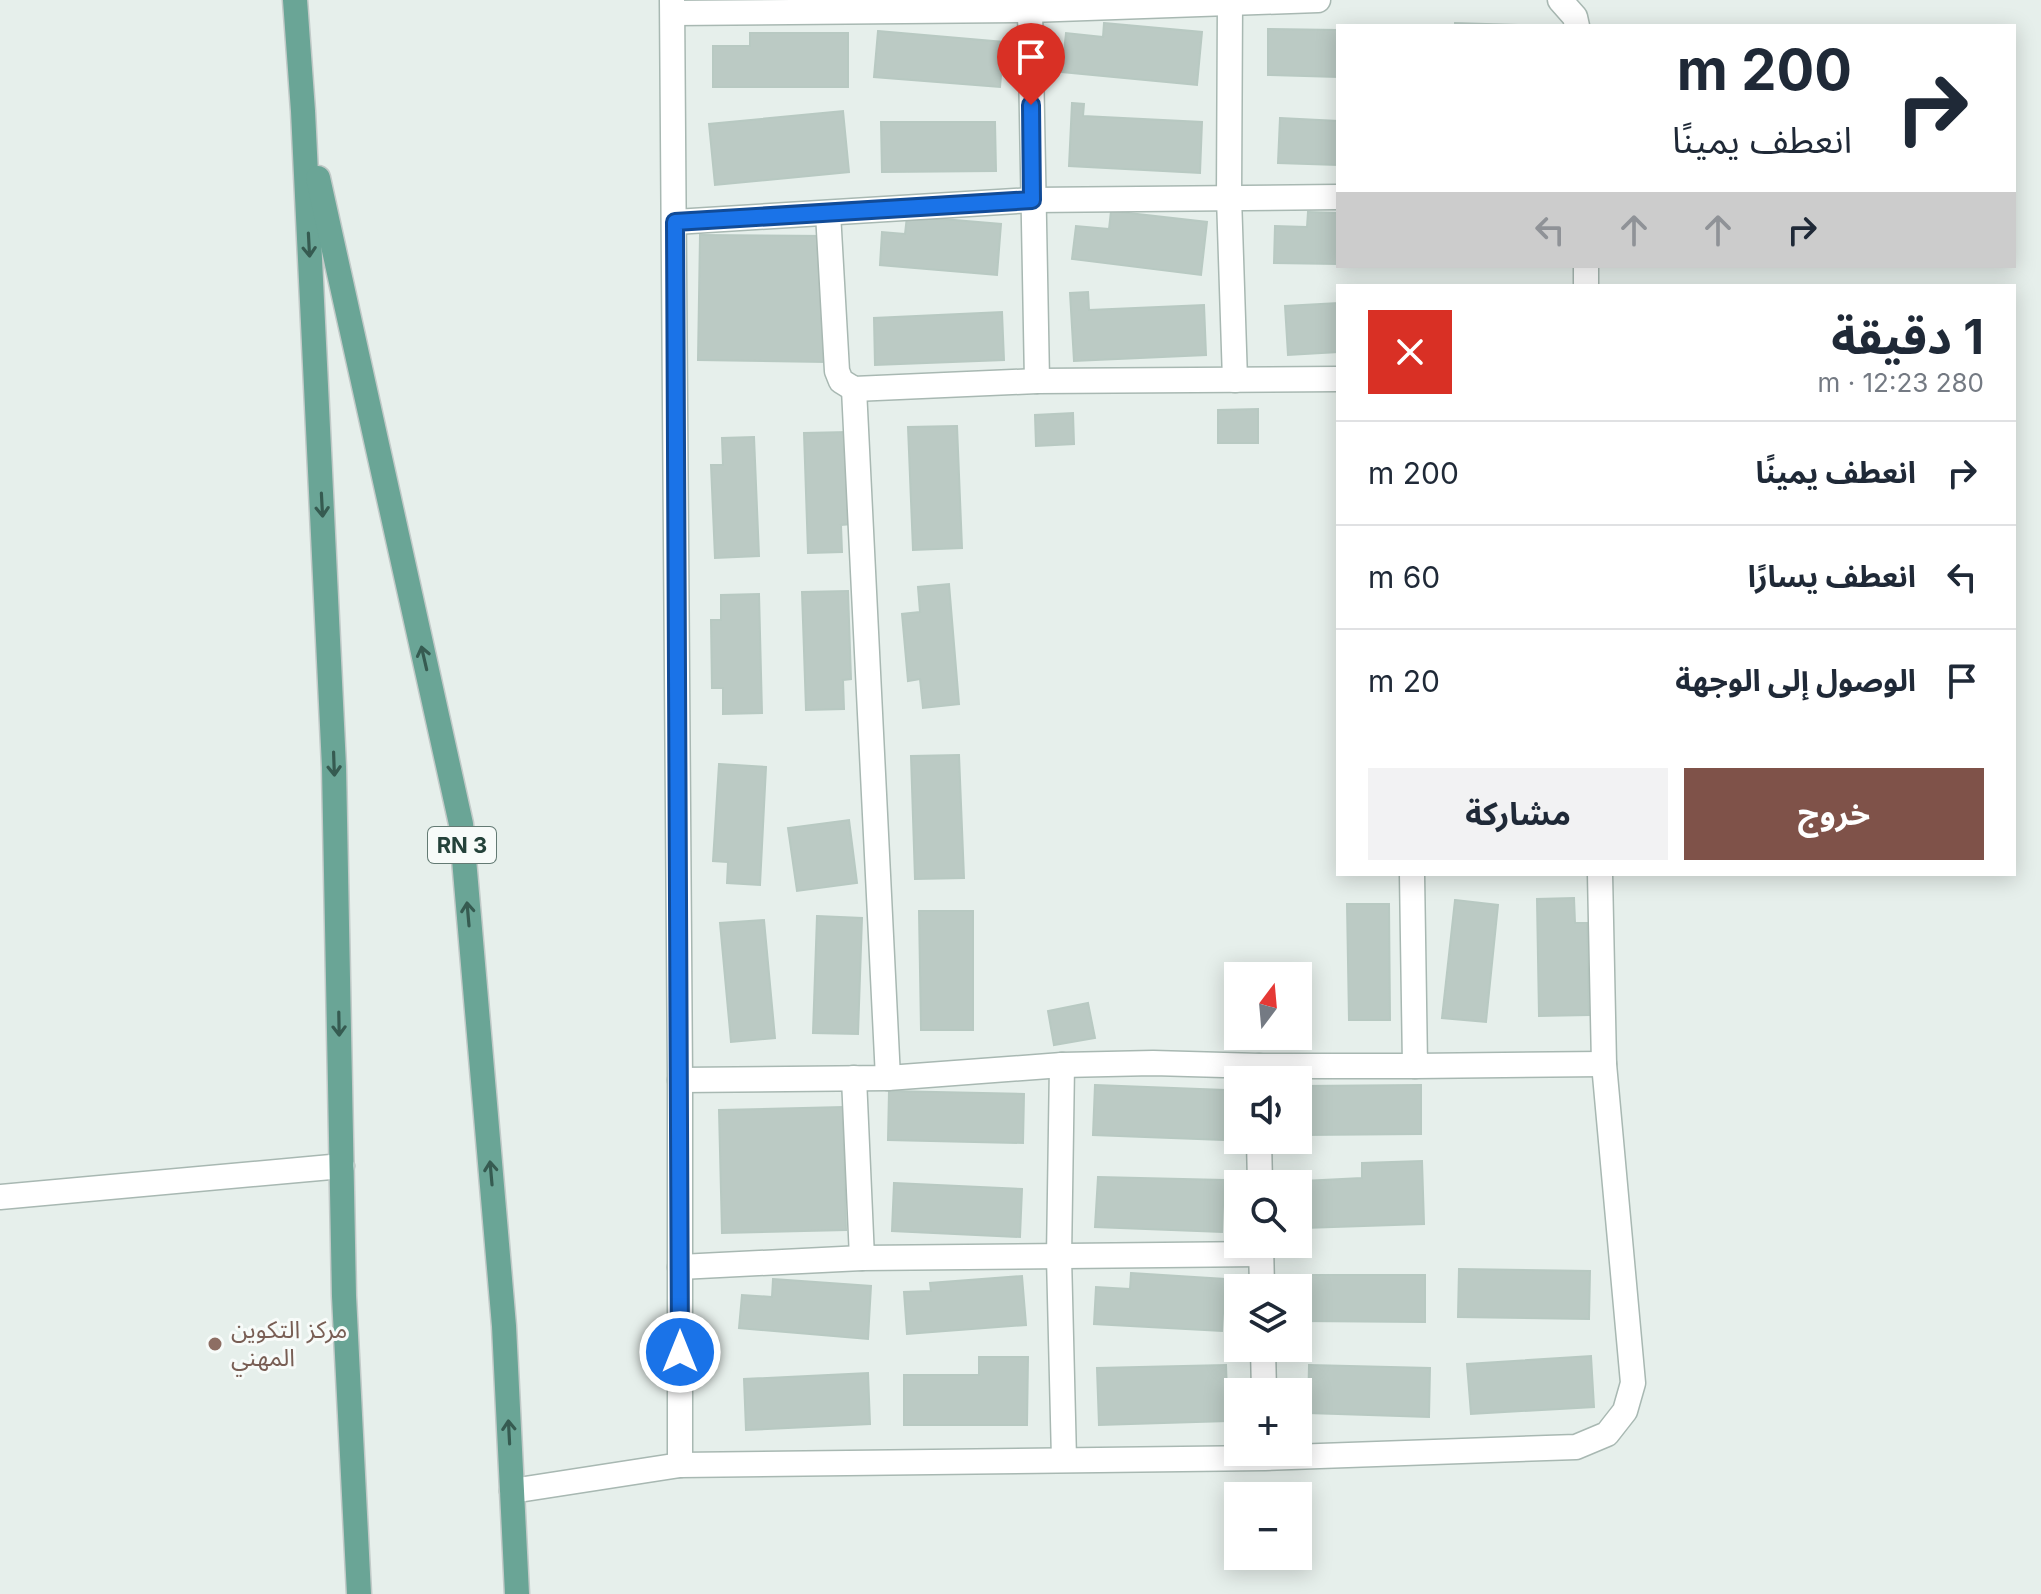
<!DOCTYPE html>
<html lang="ar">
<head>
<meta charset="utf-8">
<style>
  body { margin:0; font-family:Inter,"Noto Sans Arabic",sans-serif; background:#f2f2f3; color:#1f2937; direction:rtl; height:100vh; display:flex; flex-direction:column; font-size:30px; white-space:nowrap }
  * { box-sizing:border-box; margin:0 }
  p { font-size:26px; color:#747a83 }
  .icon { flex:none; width:44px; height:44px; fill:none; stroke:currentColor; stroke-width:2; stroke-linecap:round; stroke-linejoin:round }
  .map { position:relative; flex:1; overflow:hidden; direction:ltr }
  .sheet { position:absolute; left:1336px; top:284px; width:680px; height:592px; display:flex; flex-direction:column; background:#fff; border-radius:0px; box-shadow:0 4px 20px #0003; direction:rtl }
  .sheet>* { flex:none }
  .hud { position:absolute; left:1336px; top:24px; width:680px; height:244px; border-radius:0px; box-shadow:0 4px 20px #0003; direction:rtl; background:#fff; color:#1f2937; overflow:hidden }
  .needle { width:52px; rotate:16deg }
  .tools { position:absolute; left:1224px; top:962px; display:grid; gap:16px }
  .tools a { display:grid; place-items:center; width:88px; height:88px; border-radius:0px; background:#fff; box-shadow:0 4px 20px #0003; font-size:40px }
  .pin { position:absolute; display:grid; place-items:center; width:68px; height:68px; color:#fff; margin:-82px -34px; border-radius:50% 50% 50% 0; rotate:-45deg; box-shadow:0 0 8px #0007 }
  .pin .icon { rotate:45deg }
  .me { position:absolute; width:88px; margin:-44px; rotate:0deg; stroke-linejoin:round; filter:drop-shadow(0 0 6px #0008) }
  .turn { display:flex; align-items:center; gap:28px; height:168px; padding:0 32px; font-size:36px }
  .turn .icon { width:104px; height:104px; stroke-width:2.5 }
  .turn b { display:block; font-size:56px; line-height:68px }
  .lanes { display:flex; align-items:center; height:76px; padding:0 32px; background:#0003; justify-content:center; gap:40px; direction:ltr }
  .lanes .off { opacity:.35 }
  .round { display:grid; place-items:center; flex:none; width:84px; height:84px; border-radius:0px; background:#f2f2f3 }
  .summary { display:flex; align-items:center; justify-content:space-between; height:136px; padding:0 32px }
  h1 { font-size:48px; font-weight:700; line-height:60px }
  .cta { display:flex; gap:16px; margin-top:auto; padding:16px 32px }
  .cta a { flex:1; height:92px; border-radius:0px; background:#7f5249; color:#fff; font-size:32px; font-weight:700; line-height:92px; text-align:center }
  .cta a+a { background:#f2f2f3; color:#1f2937 }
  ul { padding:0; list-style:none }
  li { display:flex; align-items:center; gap:24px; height:104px; padding:0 32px; border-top:2px solid #e0e1e3 }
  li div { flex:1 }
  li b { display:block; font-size:30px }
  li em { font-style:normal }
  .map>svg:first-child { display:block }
  .building { fill:#bbcac4; stroke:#b8c9c2; stroke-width:2 }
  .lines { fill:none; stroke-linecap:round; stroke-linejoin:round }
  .street-casing { stroke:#a8b8b2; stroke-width:27 }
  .primary-casing { stroke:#c2cac8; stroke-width:27 }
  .street { stroke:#fff; stroke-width:24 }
  .primary { stroke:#6aa596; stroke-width:24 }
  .oneway { stroke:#365b51 }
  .route-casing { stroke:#114b97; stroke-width:20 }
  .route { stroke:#1a73e8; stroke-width:14 }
  .education-dot { fill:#8d6e63; stroke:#f7fbf9; stroke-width:3 }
  .labels { text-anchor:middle; stroke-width:6; stroke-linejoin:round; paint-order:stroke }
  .shield { fill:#f7fbf9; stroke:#637a73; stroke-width:2 }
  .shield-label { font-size:22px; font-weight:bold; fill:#24423a }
  .education-label { font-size:24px; fill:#785e54; stroke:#f7fbf9; text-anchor:start }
</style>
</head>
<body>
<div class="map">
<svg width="2041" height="1594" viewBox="0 0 2041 1594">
  <rect width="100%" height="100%" fill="#e6efeb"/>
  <g class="building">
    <polygon points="1104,23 1202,32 1197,85 1062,72 1066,33 1103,37"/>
    <polygon points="1455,23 1548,26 1455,26"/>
    <polygon points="1268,29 1338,30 1338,77 1268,75"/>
    <polygon points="878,31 1004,42 1000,87 874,77"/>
    <polygon points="750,33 848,33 848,87 713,87 713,46 750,46"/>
    <polygon points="1072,103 1084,104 1083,116 1202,122 1200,173 1069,166"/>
    <polygon points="843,111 849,172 715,185 709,124"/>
    <polygon points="1280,118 1338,121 1338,165 1278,163"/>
    <polygon points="881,122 995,122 996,171 882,172"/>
    <polygon points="1111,211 1207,222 1201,275 1072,259 1076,226 1109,229"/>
    <polygon points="1308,212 1338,213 1338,264 1274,263 1275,226 1307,227"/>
    <polygon points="907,216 1001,224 997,275 880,265 882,232 905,234"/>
    <polygon points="700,235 827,236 826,362 698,360"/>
    <polygon points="1088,292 1089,310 1204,305 1206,355 1074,361 1070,293"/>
    <polygon points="1338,303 1338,352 1288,355 1285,306"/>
    <polygon points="1002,312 1004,360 875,365 874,318"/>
    <polygon points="1258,409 1258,443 1218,443 1218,410"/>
    <polygon points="1073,413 1074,444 1036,446 1035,415"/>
    <polygon points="957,426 962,548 913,550 908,427"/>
    <polygon points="848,432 851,524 841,525 842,552 808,553 804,433"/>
    <polygon points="754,437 759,556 715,558 711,465 723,465 722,438"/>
    <polygon points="949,584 959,704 923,708 920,679 908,681 902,614 920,612 918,587"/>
    <polygon points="848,591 851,679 843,680 844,709 806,710 802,592"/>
    <polygon points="759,594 762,713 723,714 723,688 712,688 711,620 721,620 721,595"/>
    <polygon points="959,755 964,878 915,879 911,756"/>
    <polygon points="719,764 766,767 760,885 727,883 728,862 713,861"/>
    <polygon points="849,820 857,883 797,891 788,828"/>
    <polygon points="1574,898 1575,923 1587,923 1589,1015 1539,1016 1537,899"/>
    <polygon points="1455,900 1498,905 1486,1022 1442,1018"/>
    <polygon points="1347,904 1389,904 1390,1020 1349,1020"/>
    <polygon points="919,911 973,911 973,1030 921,1030"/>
    <polygon points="817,916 862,918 858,1034 813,1033"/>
    <polygon points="764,920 775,1038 731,1042 720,923"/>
    <polygon points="1088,1003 1095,1038 1054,1045 1048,1011"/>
    <polygon points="1095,1085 1225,1090 1223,1140 1093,1135"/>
    <polygon points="1421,1085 1421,1134 1303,1135 1302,1086"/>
    <polygon points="889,1091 1024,1094 1023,1143 888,1140"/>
    <polygon points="843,1107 846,1230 722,1233 719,1110"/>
    <polygon points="1422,1161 1424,1224 1304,1228 1303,1181 1362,1178 1362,1163"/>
    <polygon points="1098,1177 1224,1180 1222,1232 1095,1227"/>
    <polygon points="894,1183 1022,1189 1020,1237 892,1231"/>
    <polygon points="1459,1269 1590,1271 1589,1319 1458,1317"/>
    <polygon points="1131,1273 1225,1279 1222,1331 1094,1324 1096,1287 1130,1289"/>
    <polygon points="1300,1275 1425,1275 1425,1322 1300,1321"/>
    <polygon points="1022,1276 1026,1325 907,1334 904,1292 931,1291 930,1283"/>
    <polygon points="773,1279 871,1286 868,1339 739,1328 742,1295 772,1297"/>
    <polygon points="1591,1356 1594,1407 1471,1414 1467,1364"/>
    <polygon points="979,1357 1028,1357 1027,1425 904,1425 904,1375 979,1375"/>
    <polygon points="1226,1365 1228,1421 1099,1425 1097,1368"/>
    <polygon points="1309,1365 1430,1368 1429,1417 1308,1413"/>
    <polygon points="868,1373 870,1424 746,1430 744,1379"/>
  </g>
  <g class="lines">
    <defs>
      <g id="street">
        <polyline points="672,0 680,1080 680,1465"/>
        <polyline points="1560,0 1575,17 1577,26"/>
        <polyline points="1230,2 1229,197 1235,380"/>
        <polyline points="1030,10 1037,381"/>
        <polyline points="673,13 1030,10 1318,0"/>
        <polyline points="828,213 837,371 841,381 854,389 1037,381 1338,379"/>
        <polyline points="675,222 1032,200 1338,197"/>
        <polyline points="1586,266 1586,286"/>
        <polyline points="854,389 888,1078"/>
        <polyline points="1412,874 1415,1066 1604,1064"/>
        <polyline points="1062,1065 1059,1257 1064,1459"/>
        <polyline points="1259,1066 1415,1066"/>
        <polyline points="854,1078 862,1258"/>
        <polyline points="680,1080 888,1078 1062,1065 1153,1063 1259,1066 1259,1080"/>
        <polyline points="1259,1140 1260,1184"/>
        <polyline points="0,1197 342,1166"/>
        <polyline points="1261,1244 1262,1288"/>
        <polyline points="680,1267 862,1258 1261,1254"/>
        <polyline points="1263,1348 1264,1392"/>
        <polyline points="512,1491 680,1465 1265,1458 1576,1447 1607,1434 1625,1411 1633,1383 1604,1064 1600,874"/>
      </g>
      <g id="primary">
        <polyline points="295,0 303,111 334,767 344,1296 359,1594"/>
        <polyline points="318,178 461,824 504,1326 517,1594"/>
      </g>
    </defs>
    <use href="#street" class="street-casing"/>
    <use href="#primary" class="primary-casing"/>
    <use href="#street" class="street"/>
    <use href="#primary" class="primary"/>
  </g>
  <defs><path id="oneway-shaft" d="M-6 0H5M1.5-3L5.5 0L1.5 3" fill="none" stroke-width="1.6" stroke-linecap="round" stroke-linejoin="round" transform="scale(2)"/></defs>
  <g class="oneway">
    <use href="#oneway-shaft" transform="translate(309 245) rotate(87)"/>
    <use href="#oneway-shaft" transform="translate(322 505) rotate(87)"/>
    <use href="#oneway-shaft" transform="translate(424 658) rotate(-103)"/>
    <use href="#oneway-shaft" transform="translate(334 764) rotate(88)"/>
    <use href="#oneway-shaft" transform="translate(468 914) rotate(-95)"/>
    <use href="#oneway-shaft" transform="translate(339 1024) rotate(89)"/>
    <use href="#oneway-shaft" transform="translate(491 1173) rotate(-95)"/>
    <use href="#oneway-shaft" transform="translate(509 1432) rotate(-93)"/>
  </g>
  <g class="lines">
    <defs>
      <polyline id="route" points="680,1352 675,222 1032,200 1031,105"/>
    </defs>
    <use href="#route" class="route-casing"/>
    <use href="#route" class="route"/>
  </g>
  <circle class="education-dot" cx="215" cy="1344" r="8"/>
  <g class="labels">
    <rect class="shield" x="428" y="827" width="68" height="36" rx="6"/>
    <g class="shield-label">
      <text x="462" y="853">RN 3</text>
    </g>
    <g class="education-label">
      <text x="231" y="1338">مركز التكوين<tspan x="231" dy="28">المهني</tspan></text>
    </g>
  </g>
</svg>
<div class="tools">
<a><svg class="needle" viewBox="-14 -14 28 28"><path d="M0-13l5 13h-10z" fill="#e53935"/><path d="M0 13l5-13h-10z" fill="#747a83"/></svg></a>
<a><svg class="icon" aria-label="sound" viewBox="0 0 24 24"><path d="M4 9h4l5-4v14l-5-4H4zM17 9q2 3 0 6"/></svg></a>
<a><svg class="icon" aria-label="search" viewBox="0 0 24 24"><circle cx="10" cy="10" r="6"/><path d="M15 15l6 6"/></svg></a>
<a><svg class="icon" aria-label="layers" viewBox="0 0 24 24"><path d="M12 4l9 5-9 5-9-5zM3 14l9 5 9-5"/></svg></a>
<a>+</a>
<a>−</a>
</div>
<div class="pin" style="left:1031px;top:105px;background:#d93025"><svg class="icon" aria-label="arrive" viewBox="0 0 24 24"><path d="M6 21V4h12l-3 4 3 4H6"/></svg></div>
<svg class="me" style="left:680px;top:1352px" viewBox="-20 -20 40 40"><circle r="17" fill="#1a73e8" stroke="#fff" stroke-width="3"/><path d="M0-11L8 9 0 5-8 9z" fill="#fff"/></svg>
<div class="hud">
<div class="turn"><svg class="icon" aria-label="right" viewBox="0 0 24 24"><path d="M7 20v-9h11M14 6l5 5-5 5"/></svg><div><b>200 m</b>انعطف يمينًا</div></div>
<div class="lanes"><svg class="icon off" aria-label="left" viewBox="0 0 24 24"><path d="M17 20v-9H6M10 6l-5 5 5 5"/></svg><svg class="icon off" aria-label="ahead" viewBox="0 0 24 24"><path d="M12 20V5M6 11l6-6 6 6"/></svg><svg class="icon off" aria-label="ahead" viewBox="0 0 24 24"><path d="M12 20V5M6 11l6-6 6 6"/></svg><svg class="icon" aria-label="right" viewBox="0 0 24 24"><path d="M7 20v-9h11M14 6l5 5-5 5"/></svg></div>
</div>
<section class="sheet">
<div class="summary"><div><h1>1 دقيقة</h1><p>280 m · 12:23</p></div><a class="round" style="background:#d93025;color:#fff"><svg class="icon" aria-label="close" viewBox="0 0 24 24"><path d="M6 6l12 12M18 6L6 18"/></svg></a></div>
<ul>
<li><svg class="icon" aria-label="right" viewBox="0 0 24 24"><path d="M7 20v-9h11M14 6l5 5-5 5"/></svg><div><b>انعطف يمينًا</b></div><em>200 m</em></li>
<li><svg class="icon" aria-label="left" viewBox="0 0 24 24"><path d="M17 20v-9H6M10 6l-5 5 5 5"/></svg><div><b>انعطف يسارًا</b></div><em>60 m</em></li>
<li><svg class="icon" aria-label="arrive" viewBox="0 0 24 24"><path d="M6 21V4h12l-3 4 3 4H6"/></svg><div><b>الوصول إلى الوجهة</b></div><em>20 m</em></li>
</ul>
<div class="cta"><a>خروج</a><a>مشاركة</a></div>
</section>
</div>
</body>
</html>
